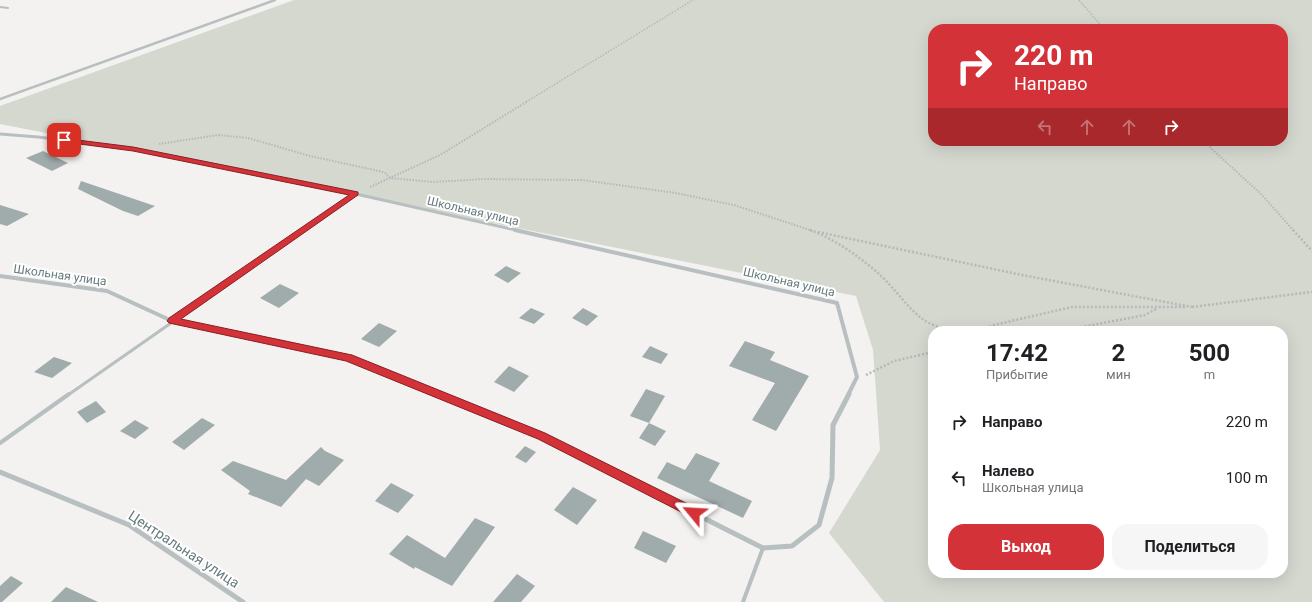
<!DOCTYPE html>
<html lang="ru">
<head>
<meta charset="utf-8">
<style>
  body { margin:0; font-family:Roboto,sans-serif; background:#f6f6f6; color:#202124; height:100vh; display:flex; flex-direction:column; font-size:15px; white-space:nowrap }
  * { box-sizing:border-box; margin:0 }
  p { font-size:13px; color:#757577 }
  .icon { flex:none; width:22px; height:22px; fill:none; stroke:currentColor; stroke-width:2; stroke-linecap:round; stroke-linejoin:round }
  .map { position:relative; flex:1; overflow:hidden }
  .sheet { position:absolute; left:928px; top:326px; width:360px; height:252px; display:flex; flex-direction:column; background:#fff; border-radius:16px; box-shadow:0 4px 16px #0002 }
  .sheet>* { flex:none }
  .guide { position:absolute; left:928px; top:24px; width:360px; height:122px; border-radius:16px; box-shadow:0 4px 16px #0002; background:#d23238; color:#fff; overflow:hidden }
  .pin { position:absolute; display:grid; place-items:center; width:34px; height:34px; color:#fff; margin:-17px; border-radius:8px; box-shadow:0 2px 6px #0006 }
  .me { position:absolute; width:44px; margin:-22px; rotate:297deg; stroke-linejoin:round; filter:drop-shadow(0 0 3px #0008) }
  .turn { display:flex; align-items:center; gap:14px; height:84px; padding:0 20px; font-size:18px }
  .turn .icon { width:52px; height:52px; stroke-width:2.5 }
  .turn b { display:block; font-size:28px; line-height:34px }
  .lanes { display:flex; align-items:center; height:38px; padding:0 20px; background:#0003; justify-content:center; gap:20px; direction:ltr }
  .lanes .off { opacity:.35 }
  .eta { display:flex; justify-content:space-evenly; align-items:center; height:68px; text-align:center }
  .eta b { font-size:24px; font-weight:700; line-height:28px }
  .button { display:flex; gap:8px; margin-top:auto; padding:8px 20px }
  .button a { flex:1; height:46px; border-radius:16px; background:#d23238; color:#fff; font-size:16px; font-weight:700; line-height:46px; text-align:center }
  .button a+a { background:#f6f6f6; color:#202124 }
  ul { padding:0; list-style:none }
  li { display:flex; align-items:center; gap:12px; height:56px; padding:0 20px }
  li div { flex:1 }
  li b { display:block; font-size:15px }
  li em { font-style:normal }
  .map>svg:first-child { display:block }
  .green { fill:#d4d8cf; fill-rule:evenodd }
  .building { fill:#a0abac }
  .lines { fill:none; stroke-linecap:round; stroke-linejoin:round }
  .path-far2 { stroke:#b5b9ba; stroke-width:1.5; stroke-dasharray:1.5 1.5; stroke-linecap:butt }
  .path-far1 { stroke:#b5b9ba; stroke-width:2; stroke-dasharray:1.5 1.5; stroke-linecap:butt }
  .path { stroke:#b5b9ba; stroke-width:2.5; stroke-dasharray:2 2; stroke-linecap:butt }
  .lane-far3 { stroke:#b8bfc0; stroke-width:2 }
  .lane-far2 { stroke:#b8bfc0; stroke-width:2.5 }
  .lane-far1 { stroke:#b8bfc0; stroke-width:3 }
  .lane { stroke:#b8bfc0; stroke-width:4 }
  .street-far3 { stroke:#b8bfc0; stroke-width:2.5 }
  .street-far2 { stroke:#b8bfc0; stroke-width:3 }
  .street-far1 { stroke:#b8bfc0; stroke-width:4 }
  .street { stroke:#b8bfc0; stroke-width:5 }
  .route { fill:#d23238; stroke:#882024 }
  .labels { text-anchor:middle; stroke-width:4; stroke-linejoin:round; paint-order:stroke }
  .street-label { font-size:12px; fill:#657a7e; stroke:#fff }
  .near-street-label { font-size:14px; fill:#657a7e; stroke:#fff }
</style>
</head>
<body>
<div class="map">
<svg width="1312" height="602" viewBox="0 0 1312 602">
  <rect width="100%" height="100%" fill="#f3f2f0"/>
  <path class="green" d="M294,0H1312V602H884L829,533L880,450L873,350L856,296L383,201L356,194L0,124V106ZM933,29H1283V141H933ZM933,331H1283V573H933Z"/>
  <g class="building">
    <polygon points="43,151 68,163 52,171 26,158"/>
    <polygon points="81,181 155,206 138,216 123,211 78,189"/>
    <polygon points="0,205 29,214 7,226 0,224"/>
    <polygon points="506,266 521,273 508,283 494,275"/>
    <polygon points="280,284 299,293 279,308 260,298"/>
    <polygon points="531,308 545,314 534,324 519,318"/>
    <polygon points="583,308 598,316 587,326 572,318"/>
    <polygon points="379,323 397,331 379,347 361,339"/>
    <polygon points="745,341 775,352 770,360 809,376 776,431 752,420 775,383 729,366"/>
    <polygon points="650,346 668,354 661,364 642,357"/>
    <polygon points="54,357 72,363 52,378 34,372"/>
    <polygon points="509,366 529,376 514,392 494,382"/>
    <polygon points="646,389 665,396 649,423 630,416"/>
    <polygon points="96,401 106,412 87,423 77,412"/>
    <polygon points="202,418 215,425 184,450 172,442"/>
    <polygon points="135,420 149,428 135,439 120,431"/>
    <polygon points="649,423 666,431 655,446 639,438"/>
    <polygon points="525,446 536,452 526,463 515,457"/>
    <polygon points="321,447 325,451 344,460 319,486 306,479 281,507 248,494 250,491 221,470 233,461 286,480"/>
    <polygon points="696,453 720,463 709,481 752,501 743,518 657,478 667,462 685,470"/>
    <polygon points="391,483 414,495 398,513 375,501"/>
    <polygon points="573,487 597,500 577,525 554,510"/>
    <polygon points="475,518 495,527 452,586 415,567 414,569 389,554 407,535 445,558"/>
    <polygon points="643,531 676,546 666,563 634,548"/>
    <polygon points="517,574 535,586 521,602 493,602"/>
    <polygon points="11,576 23,583 2,602 0,602 0,586"/>
    <polygon points="66,587 98,602 51,602"/>
  </g>
  <g class="lines">
    <g class="path-far2">
      <polyline points="1079,0 1104,29"/>
      <polyline points="526,102 693,0"/>
    </g>
    <g class="path-far1">
      <polyline points="1203,141 1261,194 1294,231"/>
      <polyline points="159,144 218,135 248,138 310,156 379,171 385,173 390,178 433,182 483,179 582,180 676,193 734,205 813,231"/>
      <polyline points="370,187 440,155 528,101"/>
    </g>
    <g class="path">
      <path d="M810,230C836,239 872,265 890,285C901,297 911,311 924,320C932,326 944,328 953,331"/>
      <polyline points="1293,230 1312,251"/>
      <polyline points="818,232 1022,275 1192,307"/>
      <polyline points="1192,307 1312,292"/>
      <polyline points="978,331 994,325 1072,307 1185,307"/>
      <polyline points="1061,331 1145,315 1158,308"/>
      <polyline points="866,375 894,361 933,352"/>
    </g>
    <polyline class="lane-far3" points="0,7 8,8"/>
    <polyline class="lane-far2" points="302,231 356,194"/>
    <polyline class="lane-far1" points="68,395 304,230"/>
    <g class="lane">
      <polyline points="0,443 69,394"/>
      <polyline points="743,602 763,548"/>
    </g>
    <polyline class="street-far3" points="0,99 275,0"/>
    <polyline class="street-far2" points="0,134 38,137 133,149 356,194 520,231"/>
    <g class="street-far1">
      <polyline points="515,230 837,303 857,377 848,395"/>
      <polyline points="0,276 107,291 172,321 348,358 439,395"/>
    </g>
    <g class="street">
      <polyline points="436,394 541,436 763,548 792,546 819,525 832,478 833,425 849,394"/>
      <polyline points="0,472 129,525 243,602"/>
    </g>
  </g>
  <polygon class="route" points="62,138 133,147 358,192 358,195 181,319 352,355 545,433 698,509 700,513 698,516 694,518 689,516 538,439 346,361 169,323 167,321 169,318 349,195 133,151 64,142 62,141"/>
  <g class="labels">
    <g class="street-label">
      <text transform="translate(473 211) rotate(13)" y="4">Школьная улица</text>
      <text transform="translate(60 275) rotate(8)" y="4">Школьная улица</text>
      <text transform="translate(789 282) rotate(13)" y="4">Школьная улица</text>
    </g>
    <g class="near-street-label">
      <text transform="translate(184 549) rotate(33)" y="5">Центральная улица</text>
    </g>
  </g>
</svg>
<div class="pin" style="left:64px;top:140px;background:#d93025"><svg class="icon" aria-label="arrive" viewBox="0 0 24 24"><path d="M6 21V4h12l-3 4 3 4H6"/></svg></div>
<svg class="me" style="left:694px;top:513px" viewBox="-20 -20 40 40"><path d="M0-17L14 15 0 8-14 15z" fill="#d23238" stroke="#fff" stroke-width="4"/></svg>
<div class="guide">
<div class="turn"><svg class="icon" aria-label="right" viewBox="0 0 24 24"><path d="M7 20v-9h11M14 6l5 5-5 5"/></svg><div><b>220 m</b>Направо</div></div>
<div class="lanes"><svg class="icon off" aria-label="left" viewBox="0 0 24 24"><path d="M17 20v-9H6M10 6l-5 5 5 5"/></svg><svg class="icon off" aria-label="ahead" viewBox="0 0 24 24"><path d="M12 20V5M6 11l6-6 6 6"/></svg><svg class="icon off" aria-label="ahead" viewBox="0 0 24 24"><path d="M12 20V5M6 11l6-6 6 6"/></svg><svg class="icon" aria-label="right" viewBox="0 0 24 24"><path d="M7 20v-9h11M14 6l5 5-5 5"/></svg></div>
</div>
<section class="sheet">
<div class="eta">
<div><b>17:42</b><p>Прибытие</p></div>
<div><b>2</b><p>мин</p></div>
<div><b>500</b><p>m</p></div>
</div>
<ul>
<li><svg class="icon" aria-label="right" viewBox="0 0 24 24"><path d="M7 20v-9h11M14 6l5 5-5 5"/></svg><div><b>Направо</b></div><em>220 m</em></li>
<li><svg class="icon" aria-label="left" viewBox="0 0 24 24"><path d="M17 20v-9H6M10 6l-5 5 5 5"/></svg><div><b>Налево</b><p>Школьная улица</p></div><em>100 m</em></li>
</ul>
<div class="button"><a>Выход</a><a>Поделиться</a></div>
</section>
</div>
</body>
</html>
